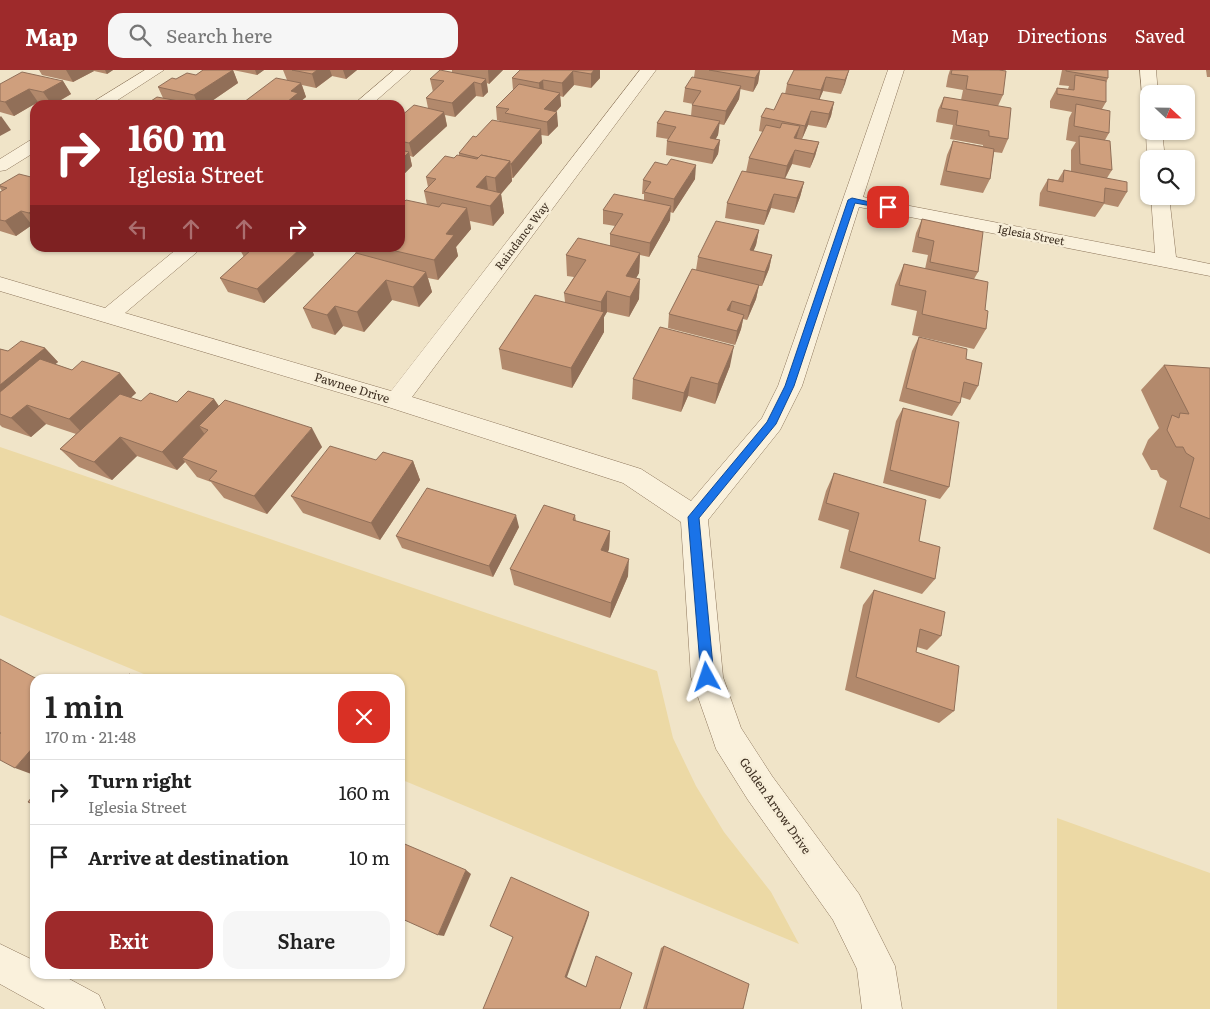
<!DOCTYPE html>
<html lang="en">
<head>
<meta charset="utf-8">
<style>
  body { margin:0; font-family:Literata,serif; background:#f6f6f6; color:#222; height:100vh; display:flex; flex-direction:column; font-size:19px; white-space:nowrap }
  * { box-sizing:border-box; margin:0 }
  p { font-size:16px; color:#767676 }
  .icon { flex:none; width:28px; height:28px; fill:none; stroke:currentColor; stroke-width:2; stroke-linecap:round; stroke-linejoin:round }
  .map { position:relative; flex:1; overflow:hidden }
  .sheet { position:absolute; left:30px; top:604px; width:375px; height:305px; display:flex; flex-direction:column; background:#fff; border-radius:15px; box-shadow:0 1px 4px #0004 }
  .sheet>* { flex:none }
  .hud { position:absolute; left:30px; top:30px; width:375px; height:152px; border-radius:15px; box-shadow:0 1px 4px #0004; background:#9e2a2b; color:#fff; overflow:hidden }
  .needle { width:32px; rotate:112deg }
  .tools { position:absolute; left:1140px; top:15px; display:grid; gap:10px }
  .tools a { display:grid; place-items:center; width:55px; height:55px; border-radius:10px; background:#fff; box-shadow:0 1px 4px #0004; font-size:25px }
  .pin { position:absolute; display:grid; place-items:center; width:42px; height:42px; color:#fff; margin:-21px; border-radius:10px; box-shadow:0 2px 8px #0006 }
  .me { position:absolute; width:55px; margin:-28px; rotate:355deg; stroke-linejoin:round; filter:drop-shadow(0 0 4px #0008) }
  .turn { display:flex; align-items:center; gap:18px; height:105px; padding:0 15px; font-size:22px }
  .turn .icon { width:65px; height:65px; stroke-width:2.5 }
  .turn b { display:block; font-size:35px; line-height:42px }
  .lanes { display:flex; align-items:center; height:48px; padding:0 15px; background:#0003; justify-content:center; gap:25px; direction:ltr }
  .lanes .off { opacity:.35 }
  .round { display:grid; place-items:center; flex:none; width:52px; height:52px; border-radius:15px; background:#f6f6f6 }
  .summary { display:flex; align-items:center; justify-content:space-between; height:85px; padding:0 15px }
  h1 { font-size:30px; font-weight:600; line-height:38px }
  .cta { display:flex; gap:10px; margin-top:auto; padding:10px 15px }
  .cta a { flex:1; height:58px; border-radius:15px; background:#9e2a2b; color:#fff; font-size:20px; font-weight:600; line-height:58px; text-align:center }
  .cta a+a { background:#f6f6f6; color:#222 }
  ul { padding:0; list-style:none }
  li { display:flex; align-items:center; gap:15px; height:65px; padding:0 15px; border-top:1px solid #e0e0e0 }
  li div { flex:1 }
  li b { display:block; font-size:19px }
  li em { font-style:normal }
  header { display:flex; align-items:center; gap:30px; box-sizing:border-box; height:70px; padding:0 25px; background:#9e2a2b; color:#fff }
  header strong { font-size:24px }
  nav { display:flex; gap:28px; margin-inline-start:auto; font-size:18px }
  .search { width:350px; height:45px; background:#f6f6f6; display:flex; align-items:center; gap:12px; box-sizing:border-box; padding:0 18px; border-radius:15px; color:#767676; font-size:19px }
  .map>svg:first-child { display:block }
  .sand { fill:#ecd9a5 }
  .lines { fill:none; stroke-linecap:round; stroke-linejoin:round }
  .minor-casing { stroke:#8d765c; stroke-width:1 }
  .minor { fill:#faf1dc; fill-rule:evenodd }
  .wall { fill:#b2896c }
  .shaded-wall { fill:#916f58 }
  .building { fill:#cf9f7d; stroke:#916f58 }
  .route { fill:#1a73e8; stroke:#114b97 }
  .labels { text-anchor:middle; stroke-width:5; stroke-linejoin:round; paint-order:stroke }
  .far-street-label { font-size:11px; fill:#3d2e20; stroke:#f7eed8 }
  .street-label { font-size:12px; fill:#3d2e20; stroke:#f7eed8 }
</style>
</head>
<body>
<header>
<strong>Map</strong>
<div class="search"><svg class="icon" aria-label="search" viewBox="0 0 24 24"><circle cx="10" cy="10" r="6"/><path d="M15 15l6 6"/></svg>Search here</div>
<nav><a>Map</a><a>Directions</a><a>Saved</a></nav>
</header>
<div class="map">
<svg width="1210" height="939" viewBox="0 0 1210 939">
  <rect width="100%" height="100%" fill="#f0e4c8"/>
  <g class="sand">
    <polygon points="0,377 657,601 673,668 696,716 724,762 771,822 799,874 400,709 400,609 156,609 0,545"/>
    <polygon points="1057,748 1210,803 1210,939 1057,939"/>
  </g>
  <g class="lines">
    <defs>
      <g id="minor">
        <polygon points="145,0 164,0 110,35 91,35 93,32"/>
        <polygon points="394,0 411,0 371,35 353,35"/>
        <polygon points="640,0 656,0 412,327 641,399 691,431 762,348 778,316 888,0 904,0 863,127 1155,183 1151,126 1169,126 1176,187 1210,194 1210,206 859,137 802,316 780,360 708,450 723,607 741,658 772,706 859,824 895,896 902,939 862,939 857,899 833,850 748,730 716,679 712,667 691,607 681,452 623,413 388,337 0,221 0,207 105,238 178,178 200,178 197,182 125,243 391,321"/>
        <polygon points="1140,0 1156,0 1158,24 1149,24 1149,28 1142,24"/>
        <polygon points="1149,57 1149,61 1162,61 1165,89 1149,89 1149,91 1147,89 1146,61"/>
        <polygon points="35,70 35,82 6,100 0,101 0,89 29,71"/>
        <polygon points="0,874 35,891 35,904 60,904 99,925 105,939 45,939 0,914"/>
      </g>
    </defs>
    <use href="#minor" class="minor-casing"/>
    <use href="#minor" class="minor"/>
  </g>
  <g class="wall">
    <polygon points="39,0 113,0 107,4 94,1 73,12 42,5"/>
    <polygon points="203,0 264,0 257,5 233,0 238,13 206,35 145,35 163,28 158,17 176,9 196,5"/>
    <polygon points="283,0 357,0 346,9 332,6 316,18 302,15 306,27 301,31 303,35 240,35 287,10"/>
    <polygon points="452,0 503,0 489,14 487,13 488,22 483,27 476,26 455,47 445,45 447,56 413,87 410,86 412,96 402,106 404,116 400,121 400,47 428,38 426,28 433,22 430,9 452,2"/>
    <polygon points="520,0 600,0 600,8 591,18 574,15 563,27 560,26 561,36 556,42 558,56 548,66 541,65 542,73 513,108 512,108 512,111 501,124 504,143 493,156 470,151 471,159 456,177 458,186 438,210 428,208 432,222 419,237 392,230 364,262 343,256 335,265 312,258 303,238 356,184 354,178 400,178 427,135 424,121 428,117 426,107 454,88 459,86 459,83 476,67 506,53 497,50 496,37 513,20 512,8"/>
    <polygon points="695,0 760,0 758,13 753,22 740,19 739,29 724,55 719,54 718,65 715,69 720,70 718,84 712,94 666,85 667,71 668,69 656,67 657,53 691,46 692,35 693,34 683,32 685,18 694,7"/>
    <polygon points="849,0 841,24 823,21 819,30 834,32 831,46 826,58 808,55 802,69 819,72 815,86 810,98 792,94 785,109 804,112 800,127 794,143 771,138 764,155 725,148 727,133 746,102 749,88 763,62 759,61 761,47 774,40 785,24 787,14"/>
    <polygon points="950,0 1002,0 1003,25 998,36 1008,69 1002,83 994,82 990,109 983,123 940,115 947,85 953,71 983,76 983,75 950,69 953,55 936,52 938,40 944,27 961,30 963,20 946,17 948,6"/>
    <polygon points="1062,0 1108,0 1108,8 1106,13 1106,32 1102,39 1109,63 1105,70 1112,100 1107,108 1127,122 1118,137 1104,134 1095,147 1039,136 1040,123 1048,109 1058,110 1064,100 1071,101 1071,80 1076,72 1066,70 1069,48 1072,42 1050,38 1050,31 1057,18 1068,19 1069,16 1059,15"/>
    <polygon points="1206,0 1210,0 1210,7 1207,7"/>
    <polygon points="63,11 71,24 53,35 38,32 14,46 0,42 0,14"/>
    <polygon points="35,108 35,156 32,155 16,166 0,161 0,122 2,121 0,118 0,115"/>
    <polygon points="695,109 673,143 670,142 670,150 649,187 640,185 639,203 636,208 639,229 629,247 607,242 604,247 604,262 572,318 502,299 499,279 565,232 564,223 574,207 567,206 566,185 610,176 610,164 615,156 603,154 603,140 644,130 644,124 642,124 643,110"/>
    <polygon points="922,149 978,202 974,209 985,240 986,259 974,279 912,265 917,241 891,235 895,215 904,194 925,199 928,185 912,182 916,163"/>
    <polygon points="759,160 756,175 753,181 772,185 769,199 762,216 759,216 756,229 747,250 743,249 741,259 735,275 668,258 669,244 696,200 698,187"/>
    <polygon points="85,178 107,178 101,182"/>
    <polygon points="239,178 311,178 314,185 264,233 228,222 220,208 244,187"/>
    <polygon points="919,267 966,289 978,316 970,330 961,327 960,333 952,346 899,331 912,281"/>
    <polygon points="45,278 58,292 55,294 72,300 120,303 136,323 130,328 141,331 177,332 214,329 219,336 322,377 267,444 224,428 211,412 197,407 185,392 177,400 137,386 112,410 79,397 60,379 76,364 46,354 31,367 2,357 0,355 0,279 8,281"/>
    <polygon points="1164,295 1210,298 1210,484 1153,459 1167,411 1160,407 1157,400 1151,400 1142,384 1148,370 1159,358 1141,320"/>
    <polygon points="730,296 715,334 688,326 681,342 632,329 633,309"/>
    <polygon points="903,338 949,417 940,429 883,413 896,351"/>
    <polygon points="376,390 413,391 420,410 380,470 303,443 291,426"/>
    <polygon points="834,403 935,509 922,524 840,498 849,460 818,450 826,421"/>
    <polygon points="575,445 576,451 610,461 609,479 608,482 628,506 610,548 514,515 510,499"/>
    <polygon points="519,457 493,507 402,478 396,466"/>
    <polygon points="874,520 941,566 927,580 917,577 916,582 954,641 939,653 845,620 863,535"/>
    <polygon points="664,876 743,939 643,939 661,878"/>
  </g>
  <g class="shaded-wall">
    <polygon points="66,0 93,0 94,1 73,12"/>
    <polygon points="105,0 113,0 107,4"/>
    <polygon points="233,0 238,13 206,35 198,35 194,25"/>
    <polygon points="255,0 264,0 257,5"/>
    <polygon points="317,0 330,0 332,6 316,18 312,4"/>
    <polygon points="343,0 357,0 346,9"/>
    <polygon points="488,0 503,0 489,14"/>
    <polygon points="594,0 600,0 600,8 591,18 591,4"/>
    <polygon points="760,0 758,13 753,22 755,8"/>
    <polygon points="849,0 845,14 841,24 845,10"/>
    <polygon points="573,1 574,15 563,27 562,13"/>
    <polygon points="826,7 823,21 818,33 821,20"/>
    <polygon points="486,9 488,22 483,27 481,14"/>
    <polygon points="543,10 544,23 540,27 539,13"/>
    <polygon points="63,11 71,24 52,35 43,22"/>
    <polygon points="474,12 476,26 455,47 452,33"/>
    <polygon points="301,13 306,27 301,31 303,35 288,35 287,32 291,21"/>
    <polygon points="741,16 739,29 724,55 726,41"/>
    <polygon points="29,19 38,32 14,46 5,32"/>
    <polygon points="560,23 561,36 546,52 544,39"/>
    <polygon points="834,32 831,46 826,58 829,44"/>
    <polygon points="811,41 808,55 802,69 805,56"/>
    <polygon points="444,42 447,56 413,87 409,73"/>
    <polygon points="557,42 558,56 548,66 547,52"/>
    <polygon points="1,46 11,60 0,66 0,47"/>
    <polygon points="720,51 718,65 710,79 710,68"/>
    <polygon points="800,56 796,70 794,68"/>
    <polygon points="541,59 542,73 513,108 511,94"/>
    <polygon points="720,70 718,84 712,94 714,80"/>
    <polygon points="819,72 815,86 810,98 814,84"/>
    <polygon points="795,80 792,94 784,110 787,96"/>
    <polygon points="409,82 412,96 402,106 404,116 400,121 400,91"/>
    <polygon points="510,91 512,111 501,124 504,143 493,156 490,136 497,127 495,108"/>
    <polygon points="696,95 695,109 673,143 674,129"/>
    <polygon points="486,106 489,127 476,117"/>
    <polygon points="804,112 800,127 794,143 797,128"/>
    <polygon points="774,124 771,138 764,155 767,141"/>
    <polygon points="671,136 670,150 649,187 650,173"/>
    <polygon points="467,138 471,159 456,177 458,186 438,210 434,190 446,164"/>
    <polygon points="35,139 35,151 29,143"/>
    <polygon points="21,141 32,155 16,166 5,151"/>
    <polygon points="759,160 756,175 748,194 750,180"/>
    <polygon points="98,178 107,178 101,182"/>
    <polygon points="301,178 311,178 314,185 264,233 257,219"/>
    <polygon points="640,183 639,203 626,226 626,206"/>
    <polygon points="772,185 769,199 762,216 765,202"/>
    <polygon points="426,202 432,222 419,237 413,217"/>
    <polygon points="640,209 639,229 629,247 630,227"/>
    <polygon points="386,210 392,230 364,262 357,242"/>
    <polygon points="759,215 756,229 747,250 750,236"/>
    <polygon points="607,221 607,242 604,247 604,262 572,318 571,298 601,247 601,232"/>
    <polygon points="732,231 729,245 727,240"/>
    <polygon points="335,236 343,256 335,265 327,245"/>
    <polygon points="744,245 741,259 735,275 737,261"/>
    <polygon points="734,276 730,296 715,334 718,314"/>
    <polygon points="45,278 58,292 4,337 0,333 0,315"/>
    <polygon points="120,303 136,323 87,368 69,349"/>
    <polygon points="691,307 688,326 681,342 684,323"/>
    <polygon points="214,329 227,349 208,360 199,356 208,369 182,388 185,392 177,400 162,382"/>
    <polygon points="27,335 46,354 31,367 11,348"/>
    <polygon points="312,358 322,377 267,444 254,426"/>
    <polygon points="120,367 137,386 112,410 94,392"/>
    <polygon points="413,391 420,410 380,470 371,453"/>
    <polygon points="516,445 519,457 493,507 489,496"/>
    <polygon points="610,461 609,479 601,497 601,480"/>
    <polygon points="629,489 628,506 610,548 611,533"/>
    <polygon points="35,675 35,704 34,705 15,698"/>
    <polygon points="466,800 471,804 444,866 438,865"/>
    <polygon points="589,842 589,845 567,907 587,917 586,917 565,907"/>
  </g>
  <g class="building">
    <polygon points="203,0 233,0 194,25 158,17 172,8 176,9 187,3 196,5"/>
    <polygon points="292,0 317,0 312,4"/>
    <polygon points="440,0 486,9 481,14 474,12 452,33 426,28 444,11 430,9"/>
    <polygon points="520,0 594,0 591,4 573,1 562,13 543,10 539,13 512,8"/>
    <polygon points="709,0 760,0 755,8"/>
    <polygon points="794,0 849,0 845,10 826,7 821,20 787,14"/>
    <polygon points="952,0 999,0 1006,1 1003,25 966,19 968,6 951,4"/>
    <polygon points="1066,0 1108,0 1108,8 1066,1"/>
    <polygon points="22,2 63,11 43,22 29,19 5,32 0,31 0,14"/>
    <polygon points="1075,5 1106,11 1106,32 1057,24 1057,18 1074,20"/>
    <polygon points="692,7 741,16 726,41 692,35 701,21 685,18"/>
    <polygon points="276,8 301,13 291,21 298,23 287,32 294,33 292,35 240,35"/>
    <polygon points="519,14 560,23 544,39 557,42 547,52 505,43 509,39 496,37"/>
    <polygon points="782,23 834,32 829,44 811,41 805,56 761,47 766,38 774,40"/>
    <polygon points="157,27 184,32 180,35 145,35"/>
    <polygon points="944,27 1011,38 1008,69 989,66 989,61 956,55 958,41 941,38"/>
    <polygon points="1076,34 1110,41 1109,63 1074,56"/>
    <polygon points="414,35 444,42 409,73 400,71 400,47"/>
    <polygon points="665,41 720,51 710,68 720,70 714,80 667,71 676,57 657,53"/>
    <polygon points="492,50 541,59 511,94 510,94 510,91 481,85 479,88 459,83 473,66 476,67"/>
    <polygon points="782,53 800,56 794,68 819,72 814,84 795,80 787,96 749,88 766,55 780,58"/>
    <polygon points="1079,66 1110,71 1112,100 1080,94"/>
    <polygon points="953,71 994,79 990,109 946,101"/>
    <polygon points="400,80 409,82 400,91"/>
    <polygon points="457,85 477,89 481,85 510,91 495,108 486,106 476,117 501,123 490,136 424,121 436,109 426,107 445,86 454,88"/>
    <polygon points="671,89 696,95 674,129 644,122 651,112 643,110 655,92 667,95"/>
    <polygon points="1064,100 1127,112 1127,122 1105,118 1104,133 1047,121 1048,109 1063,112"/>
    <polygon points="742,101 804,112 797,128 774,124 767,141 727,133"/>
    <polygon points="19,104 35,108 35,139 29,143 21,141 5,151 0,150 0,122 7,118 0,116 0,115"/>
    <polygon points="614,124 671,136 650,173 610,164 623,144 603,140"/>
    <polygon points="406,130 439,137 442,133 467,138 446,164 454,165 434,190 383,178 400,178 400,136"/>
    <polygon points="922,149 983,162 978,202 930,192 934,171 918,167"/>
    <polygon points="716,151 759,160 750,180 772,185 765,202 698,187"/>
    <polygon points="578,168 640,183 626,206 640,209 630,227 607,221 601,232 564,223 586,190 566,185"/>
    <polygon points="242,178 301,178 257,219 220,208 251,180"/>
    <polygon points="356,183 426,202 413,217 386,210 357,242 335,236 327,245 303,238"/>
    <polygon points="904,194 988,212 985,240 988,241 986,259 922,244 926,221 899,215"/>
    <polygon points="692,199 759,215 750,236 732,231 727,240 744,245 737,261 669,244"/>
    <polygon points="535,225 604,242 571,298 499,279"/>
    <polygon points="660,257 734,276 718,314 691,307 684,323 633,309"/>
    <polygon points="919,267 967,279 966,289 982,293 978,316 964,312 960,333 906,318"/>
    <polygon points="21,271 45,278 0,315 0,279 8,281"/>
    <polygon points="40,289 72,300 82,291 120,303 69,349 27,335 11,348 0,344 0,322"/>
    <polygon points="1164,295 1210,298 1210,449 1180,437 1194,388 1186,383 1183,377 1176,377 1167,360 1172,345 1179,348 1180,343 1189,344"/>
    <polygon points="188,321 214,329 162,382 120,367 94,392 60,379 120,324 141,331 150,323 177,332"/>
    <polygon points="225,330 312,358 254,426 209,410 217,401 182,388 208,360 199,356"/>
    <polygon points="903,338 959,352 949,417 890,400"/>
    <polygon points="330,376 376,390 383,382 413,391 371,453 291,426"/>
    <polygon points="834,403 926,430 919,471 940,477 935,509 849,481 859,443 826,433"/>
    <polygon points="427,418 516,445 489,496 396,466"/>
    <polygon points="544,435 575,445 573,450 610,461 601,480 629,489 611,533 510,499"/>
    <polygon points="874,520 945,542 941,566 920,559 916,582 959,596 954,641 856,607"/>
    <polygon points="0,589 37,609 35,609 35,675 15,698 0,690 0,664 1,663 0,662"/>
    <polygon points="129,604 140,609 126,609"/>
    <polygon points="35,723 35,735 28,732"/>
    <polygon points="400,772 466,800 438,865 400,848"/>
    <polygon points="511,807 589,842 565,907 586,917 596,886 632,903 620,939 483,939 513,867 490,856"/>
    <polygon points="664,876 749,914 743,939 646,939"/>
  </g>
  <polygon class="route" points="852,128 892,137 888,139 855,133 794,316 776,354 699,448 714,607 712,611 707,613 703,611 701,607 688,447 767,352 785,316 848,130"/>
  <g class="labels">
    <g class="far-street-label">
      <text transform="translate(1031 165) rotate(11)" y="4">Iglesia Street</text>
      <text transform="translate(522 166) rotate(-53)" y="4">Raindance Way</text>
    </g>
    <g class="street-label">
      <text transform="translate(352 318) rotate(17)" y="4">Pawnee Drive</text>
      <text transform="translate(775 736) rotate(55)" y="4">Golden Arrow Drive</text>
    </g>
  </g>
</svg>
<div class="tools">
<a><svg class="needle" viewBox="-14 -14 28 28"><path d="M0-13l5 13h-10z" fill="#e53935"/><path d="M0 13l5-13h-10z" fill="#767676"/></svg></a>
<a><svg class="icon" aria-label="search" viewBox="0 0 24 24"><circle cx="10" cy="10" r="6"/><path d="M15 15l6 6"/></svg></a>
</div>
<div class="pin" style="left:888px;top:137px;background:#d93025"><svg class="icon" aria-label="arrive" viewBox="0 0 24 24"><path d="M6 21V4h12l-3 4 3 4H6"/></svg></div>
<svg class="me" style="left:707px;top:607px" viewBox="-20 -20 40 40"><path d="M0-17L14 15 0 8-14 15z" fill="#1a73e8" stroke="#fff" stroke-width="4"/></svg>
<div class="hud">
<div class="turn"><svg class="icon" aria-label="right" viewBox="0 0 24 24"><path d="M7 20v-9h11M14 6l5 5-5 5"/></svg><div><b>160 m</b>Iglesia Street</div></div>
<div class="lanes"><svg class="icon off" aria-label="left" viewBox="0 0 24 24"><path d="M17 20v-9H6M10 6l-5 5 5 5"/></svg><svg class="icon off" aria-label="ahead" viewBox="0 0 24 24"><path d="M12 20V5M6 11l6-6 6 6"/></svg><svg class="icon off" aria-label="ahead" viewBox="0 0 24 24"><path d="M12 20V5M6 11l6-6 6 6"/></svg><svg class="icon" aria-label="right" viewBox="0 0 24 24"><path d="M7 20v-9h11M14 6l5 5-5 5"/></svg></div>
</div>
<section class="sheet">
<div class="summary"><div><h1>1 min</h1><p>170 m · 21:48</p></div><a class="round" style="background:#d93025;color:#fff"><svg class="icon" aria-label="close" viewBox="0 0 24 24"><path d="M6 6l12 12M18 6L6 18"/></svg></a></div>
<ul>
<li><svg class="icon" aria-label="right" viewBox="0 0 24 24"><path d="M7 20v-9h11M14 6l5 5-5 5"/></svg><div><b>Turn right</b><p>Iglesia Street</p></div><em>160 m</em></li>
<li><svg class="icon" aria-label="arrive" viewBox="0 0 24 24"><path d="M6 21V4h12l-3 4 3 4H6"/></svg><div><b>Arrive at destination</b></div><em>10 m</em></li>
</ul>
<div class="cta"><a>Exit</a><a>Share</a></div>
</section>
</div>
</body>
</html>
